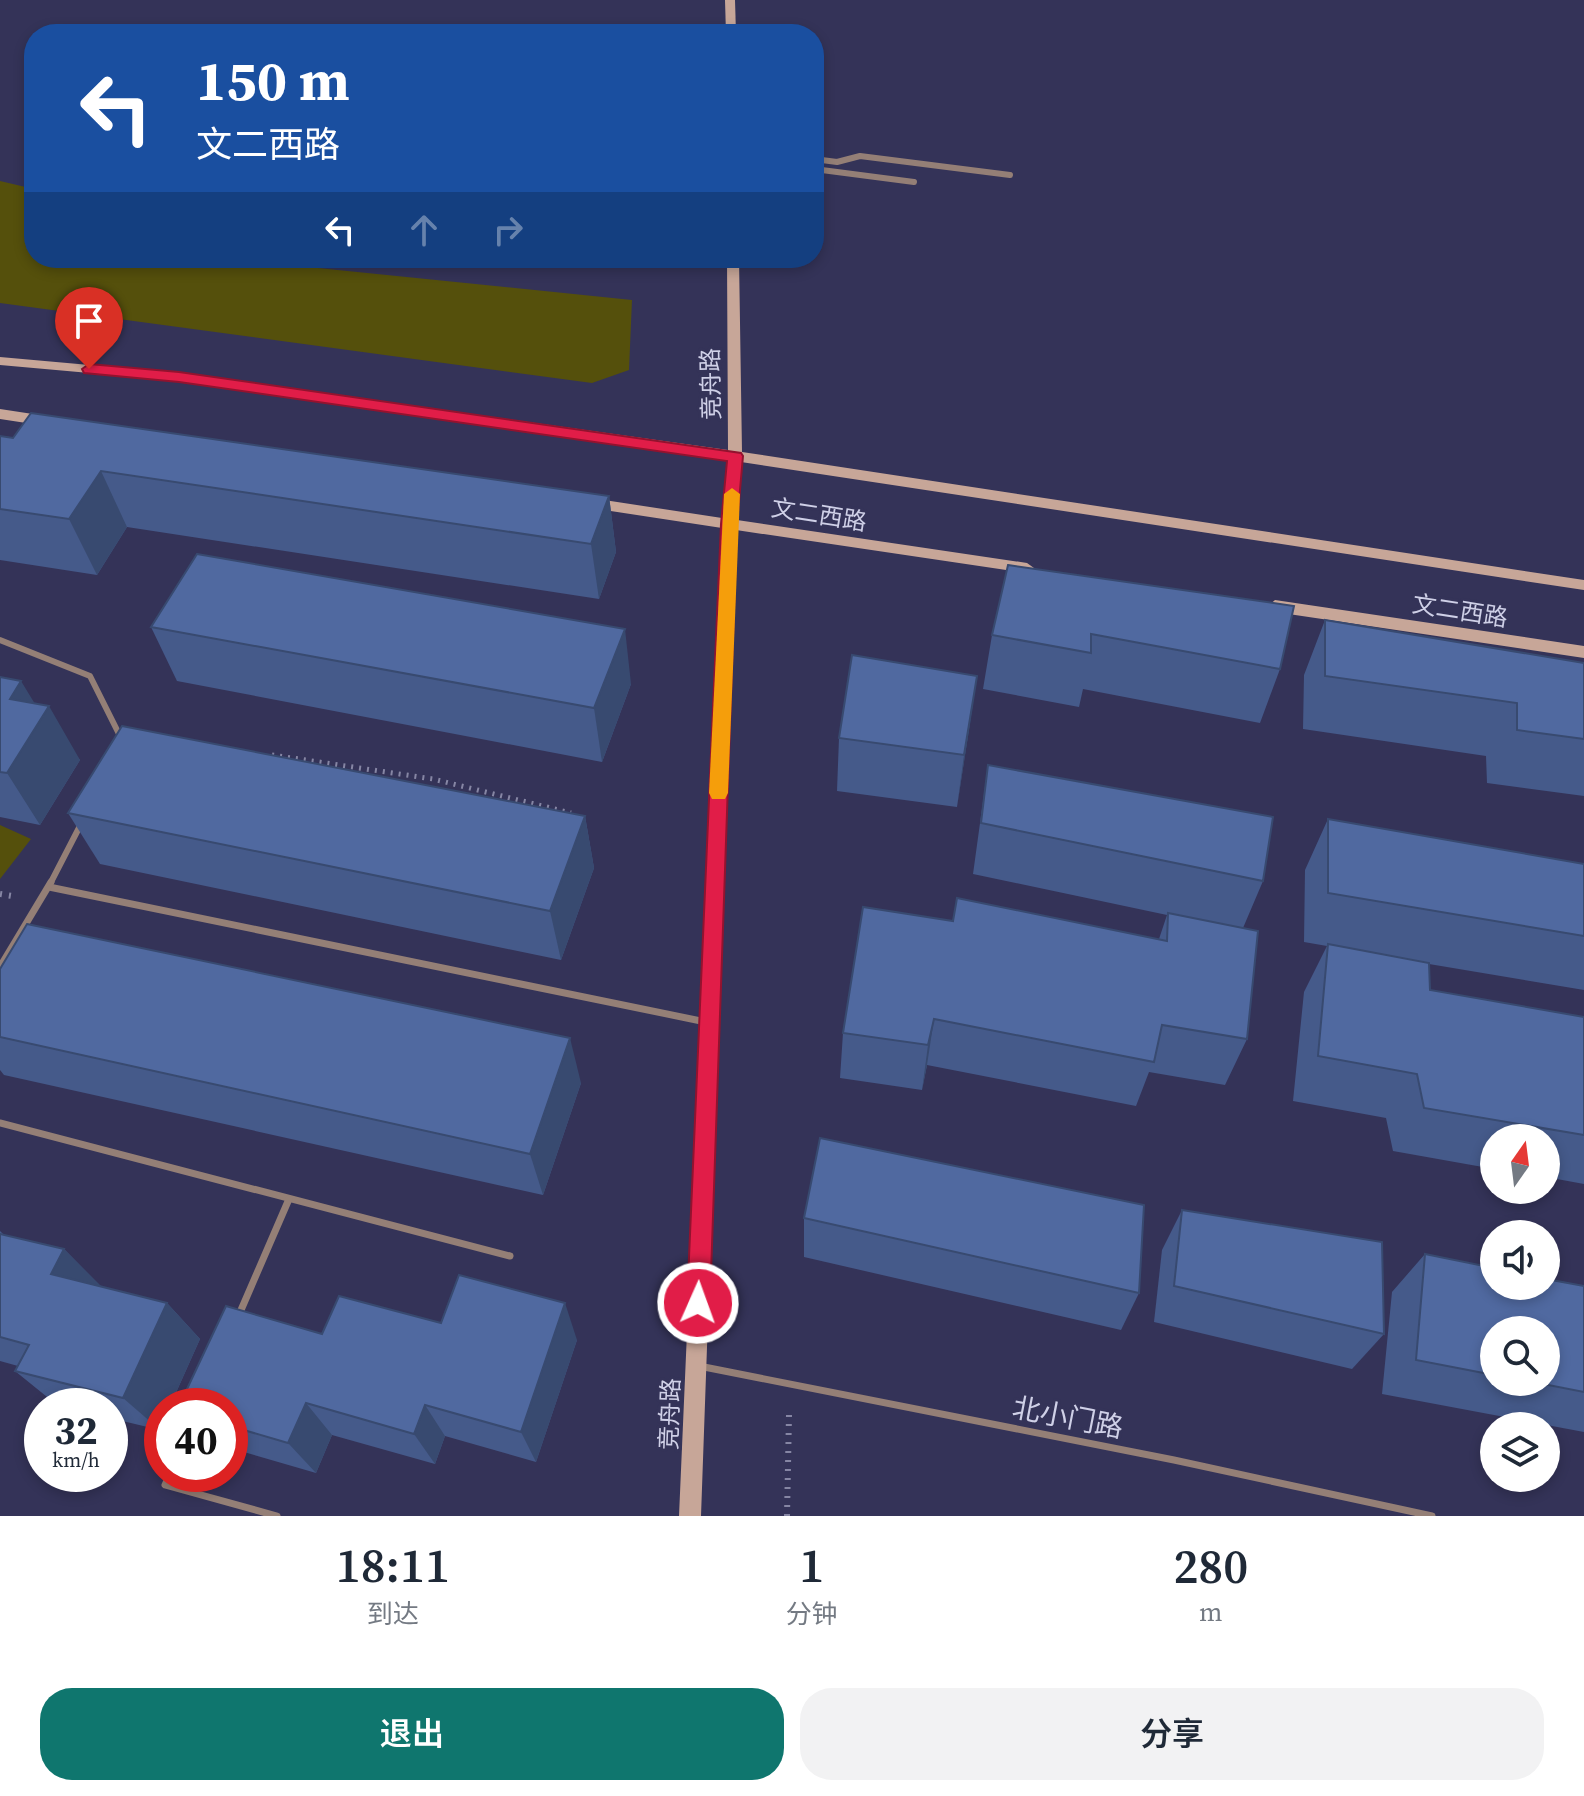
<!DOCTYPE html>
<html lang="zh">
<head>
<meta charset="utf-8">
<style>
  body { margin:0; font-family:"Source Serif 4","Noto Sans SC",serif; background:#f2f2f3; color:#1f2937; height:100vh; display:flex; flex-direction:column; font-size:30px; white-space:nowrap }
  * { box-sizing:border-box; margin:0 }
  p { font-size:26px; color:#747a83 }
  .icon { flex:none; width:44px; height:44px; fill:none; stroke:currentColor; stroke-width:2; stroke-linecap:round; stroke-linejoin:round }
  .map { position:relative; height:1516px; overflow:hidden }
  .sheet { display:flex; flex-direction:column; background:#fff; flex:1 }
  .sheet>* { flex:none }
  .top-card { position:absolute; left:24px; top:24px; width:800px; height:244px; border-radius:32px; box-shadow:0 4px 12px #0003; background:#1a4fa0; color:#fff; overflow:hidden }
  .needle { width:52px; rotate:14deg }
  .fabs { position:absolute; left:1480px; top:1124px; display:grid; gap:16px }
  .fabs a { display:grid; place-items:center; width:80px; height:80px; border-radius:50%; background:#fff; box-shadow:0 4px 12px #0003; font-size:40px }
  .speed { position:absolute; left:24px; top:1388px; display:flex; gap:16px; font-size:40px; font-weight:700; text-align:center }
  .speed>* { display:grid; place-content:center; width:104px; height:104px; border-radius:50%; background:#fff; box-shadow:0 4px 12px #0003; line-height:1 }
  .speed small { font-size:20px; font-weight:400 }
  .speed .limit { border:12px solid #d22; background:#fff; color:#111 }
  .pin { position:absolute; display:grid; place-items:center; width:68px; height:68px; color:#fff; margin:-82px -34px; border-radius:50% 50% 50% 0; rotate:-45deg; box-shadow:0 0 8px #0007 }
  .pin .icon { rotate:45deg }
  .me { position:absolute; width:88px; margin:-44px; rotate:2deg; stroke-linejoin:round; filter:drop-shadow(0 0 6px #0008) }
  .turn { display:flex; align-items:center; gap:28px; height:168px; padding:0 40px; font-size:36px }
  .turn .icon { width:104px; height:104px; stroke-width:2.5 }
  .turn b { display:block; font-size:56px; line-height:68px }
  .lanes { display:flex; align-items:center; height:76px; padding:0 40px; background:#0003; justify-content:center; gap:40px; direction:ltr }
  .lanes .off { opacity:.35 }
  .eta { display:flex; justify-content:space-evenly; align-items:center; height:136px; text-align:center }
  .eta b { font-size:48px; font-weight:600; line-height:56px }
  .cta { display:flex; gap:16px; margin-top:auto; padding:16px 40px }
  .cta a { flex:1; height:92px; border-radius:32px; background:#0f766e; color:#fff; font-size:32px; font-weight:600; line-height:92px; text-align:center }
  .cta a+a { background:#f2f2f3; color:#1f2937 }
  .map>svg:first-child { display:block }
  .green { fill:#55500c }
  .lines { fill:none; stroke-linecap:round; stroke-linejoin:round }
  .path-far1 { stroke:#8686a4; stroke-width:5; stroke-dasharray:2 6; stroke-linecap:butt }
  .path { stroke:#8686a4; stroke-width:6; stroke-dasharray:2 7; stroke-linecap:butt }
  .lane-far1 { stroke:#947f76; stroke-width:6 }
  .lane { stroke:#947f76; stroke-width:7 }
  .street { stroke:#947f76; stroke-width:6 }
  .secondary { fill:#c7a698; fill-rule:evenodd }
  .wall { fill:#455a8a; fill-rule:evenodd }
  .shaded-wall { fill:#384a70 }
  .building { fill:#5069a0; stroke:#384a70; stroke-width:2 }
  .route { fill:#e11d48; stroke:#92132f; stroke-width:2 }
  .slow { fill:#f59e0b }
  .labels { text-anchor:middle; stroke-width:6; stroke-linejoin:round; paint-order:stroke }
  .street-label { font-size:24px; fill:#cfd0e7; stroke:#343358 }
  .near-street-label { font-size:28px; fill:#cfd0e7; stroke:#343358 }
</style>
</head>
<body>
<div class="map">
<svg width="1584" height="1516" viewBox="0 0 1584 1516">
  <rect width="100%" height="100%" fill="#343358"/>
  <g class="green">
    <polygon points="0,181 34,189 34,258 251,258 250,261 632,300 629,370 592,383 0,303"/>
    <polygon points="0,825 31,839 0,879"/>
  </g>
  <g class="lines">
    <polyline class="path-far1" points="272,755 433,779 571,813"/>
    <g class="path">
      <polyline points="0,894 12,896"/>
      <polyline points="787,1516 789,1415 793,1411"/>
    </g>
    <g class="lane-far1">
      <polyline points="0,640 90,676 120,736"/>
      <polyline points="50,884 81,824"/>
    </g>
    <g class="lane">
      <polyline points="49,887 706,1022"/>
      <polyline points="0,967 51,882"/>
      <polyline points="0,1123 510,1256"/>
      <polyline points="238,1317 289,1199"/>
      <polyline points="699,1366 1174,1460 1432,1516"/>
      <polyline points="170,1474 165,1485 277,1516"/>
    </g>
    <g class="street">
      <polyline points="814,159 837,162 860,156 1010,175"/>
      <polyline points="814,169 914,182"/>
    </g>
    <g class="secondary">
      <polygon points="725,0 735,0 736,34 726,34"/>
      <polygon points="727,258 739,258 742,452 1584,580 1584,590 741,462 737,520 1027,563 1034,568 1027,573 736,530 701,1516 679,1516 722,528 591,508 584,503 591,498 722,518 728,460 179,381 0,365 0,357 179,373 728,450"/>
      <polygon points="0,409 46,416 53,421 46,426 0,419"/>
      <polygon points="1275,600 1584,646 1584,658 1275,612 1268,606"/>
    </g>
  </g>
  <g class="wall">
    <polygon points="0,436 609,496 616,552 599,599 127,527 97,575 0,560"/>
    <polygon points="1008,565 1280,669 1260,723 1083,689 1079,707 983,689 992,635"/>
    <polygon points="1325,620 1584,663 1584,796 1487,783 1486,756 1303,729 1304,675"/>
    <polygon points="151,627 631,684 602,762 177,681"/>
    <polygon points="977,676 957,807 837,791 839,738"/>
    <polygon points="0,677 35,704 80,760 40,825 0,817"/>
    <polygon points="988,765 1263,881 1243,928 1247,1039 1225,1085 1149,1072 1136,1106 927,1065 922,1090 840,1078 843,1033 953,921 1159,939 1167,915 973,874"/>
    <polygon points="68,813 585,816 594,868 561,960 100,864"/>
    <polygon points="1328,819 1584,864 1584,990 1429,964 1430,990 1584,1017 1584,1184 1546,1177 1546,1138 1494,1138 1494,1169 1393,1151 1386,1118 1293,1101 1304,992 1327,946 1304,942 1305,870"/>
    <polygon points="0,969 581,1083 543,1195 4,1075 0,1070"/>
    <polygon points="1182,1210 1384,1334 1352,1369 1154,1322 1162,1250"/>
    <polygon points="804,1218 1139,1293 1121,1330 804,1257"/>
    <polygon points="0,1231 4,1235 64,1249 101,1287 167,1303 200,1339 170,1406 162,1406 162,1425 160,1430 110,1418 110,1406 62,1406 57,1405 15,1371 18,1366 0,1361"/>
    <path d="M1425,1254L1584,1286V1432L1382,1394L1392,1292ZM1494,1330L1546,1382H1494Z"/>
    <polygon points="441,1323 577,1340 536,1462 445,1436 435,1464 332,1435 316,1473 230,1448 230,1406 322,1334"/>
  </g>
  <g class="shaded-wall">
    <polygon points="101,471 127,527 97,575 69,519"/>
    <polygon points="609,496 616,552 599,599 591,544"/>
    <polygon points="625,629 631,684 602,762 594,708"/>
    <polygon points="977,676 969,730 957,807 964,755"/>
    <polygon points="21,681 43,717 49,706 80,760 40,825 7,773 10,699"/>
    <polygon points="585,816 594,868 561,960 550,911"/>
    <polygon points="934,1019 927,1065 922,1090 928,1045"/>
    <polygon points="570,1038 581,1083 543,1195 530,1154"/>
    <polygon points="64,1249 102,1287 51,1274"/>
    <polygon points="167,1303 200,1339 170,1406 162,1406 162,1425 160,1430 123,1398"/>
    <polygon points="565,1303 577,1340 536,1462 521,1432"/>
    <polygon points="306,1403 332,1435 316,1473 288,1443"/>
    <polygon points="425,1405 445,1436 435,1464 414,1434"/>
  </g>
  <g class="building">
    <polygon points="31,413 609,496 591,544 101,471 69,519 0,509 0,436 13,438"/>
    <polygon points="197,554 625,629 594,708 151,627"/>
    <polygon points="1008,565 1294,606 1280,669 1091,634 1091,653 992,635"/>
    <polygon points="1325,620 1584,663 1584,739 1517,730 1517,703 1325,676"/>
    <polygon points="852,655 977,676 964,755 839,738"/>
    <polygon points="0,677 21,681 10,699 49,706 7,773 0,772"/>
    <polygon points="122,726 585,816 550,911 68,813"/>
    <polygon points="988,765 1273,817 1263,881 981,823"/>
    <polygon points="1328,819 1584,864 1584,936 1328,893"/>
    <polygon points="957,898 1167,941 1168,913 1258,931 1247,1039 1162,1025 1154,1062 934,1019 928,1045 843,1033 863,907 953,921"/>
    <polygon points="27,924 570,1038 530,1154 0,1037 0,969"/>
    <polygon points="1328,944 1429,963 1430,990 1584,1017 1584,1135 1424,1108 1417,1074 1318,1056"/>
    <polygon points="820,1138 1144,1205 1139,1293 804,1218"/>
    <polygon points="1182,1210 1382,1242 1384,1334 1174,1286"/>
    <polygon points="0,1234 64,1249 51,1274 167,1303 123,1398 15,1371 29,1345 0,1337"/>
    <polygon points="1425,1254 1494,1268 1494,1286 1546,1286 1546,1279 1584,1286 1584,1392 1533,1382 1546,1382 1546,1330 1494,1330 1494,1375 1416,1360"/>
    <polygon points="459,1275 565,1303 521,1432 425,1405 414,1434 306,1403 288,1443 230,1426 230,1406 179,1406 226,1306 322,1334 339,1296 441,1323"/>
  </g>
  <polygon class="route" points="89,364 179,372 741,453 743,456 737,524 710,1303 706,1311 698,1314 690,1311 687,1303 721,524 727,461 179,382 84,373 82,369"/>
  <polygon class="slow" points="732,488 740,494 728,793 725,799 712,799 709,793 724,494"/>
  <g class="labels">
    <g class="street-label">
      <text transform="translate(711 384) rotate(-91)" y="8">竞舟路</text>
      <text transform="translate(819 515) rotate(9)" y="8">文二西路</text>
      <text transform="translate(1460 611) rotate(9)" y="8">文二西路</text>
      <text transform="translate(670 1414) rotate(-88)" y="8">竞舟路</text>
    </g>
    <g class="near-street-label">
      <text transform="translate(1068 1417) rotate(11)" y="10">北小门路</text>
    </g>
  </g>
</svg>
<div class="fabs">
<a><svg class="needle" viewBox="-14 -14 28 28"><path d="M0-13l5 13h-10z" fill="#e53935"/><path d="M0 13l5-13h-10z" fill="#747a83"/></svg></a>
<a><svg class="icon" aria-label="sound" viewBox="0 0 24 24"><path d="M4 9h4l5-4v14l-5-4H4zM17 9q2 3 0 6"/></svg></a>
<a><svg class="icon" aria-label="search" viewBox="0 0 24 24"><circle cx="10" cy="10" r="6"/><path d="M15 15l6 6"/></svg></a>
<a><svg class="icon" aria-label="layers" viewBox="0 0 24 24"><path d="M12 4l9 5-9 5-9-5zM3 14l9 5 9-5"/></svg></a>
</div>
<div class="speed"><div>32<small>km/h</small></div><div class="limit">40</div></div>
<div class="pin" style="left:89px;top:369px;background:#d93025"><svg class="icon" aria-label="arrive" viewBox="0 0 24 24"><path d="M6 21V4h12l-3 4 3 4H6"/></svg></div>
<svg class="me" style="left:698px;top:1303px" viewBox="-20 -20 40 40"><circle r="17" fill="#e11d48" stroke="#fff" stroke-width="3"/><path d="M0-11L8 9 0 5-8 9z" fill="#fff"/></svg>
<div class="top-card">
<div class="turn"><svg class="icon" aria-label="left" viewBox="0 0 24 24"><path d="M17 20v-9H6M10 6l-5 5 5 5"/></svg><div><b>150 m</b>文二西路</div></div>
<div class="lanes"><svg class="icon" aria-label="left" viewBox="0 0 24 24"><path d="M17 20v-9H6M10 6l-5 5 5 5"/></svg><svg class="icon off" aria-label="ahead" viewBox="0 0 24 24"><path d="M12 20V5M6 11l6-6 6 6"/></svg><svg class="icon off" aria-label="right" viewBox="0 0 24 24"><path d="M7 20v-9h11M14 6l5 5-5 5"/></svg></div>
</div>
</div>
<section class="sheet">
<div class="eta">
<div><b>18:11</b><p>到达</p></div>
<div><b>1</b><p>分钟</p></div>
<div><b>280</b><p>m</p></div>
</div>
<div class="cta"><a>退出</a><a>分享</a></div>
</section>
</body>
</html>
